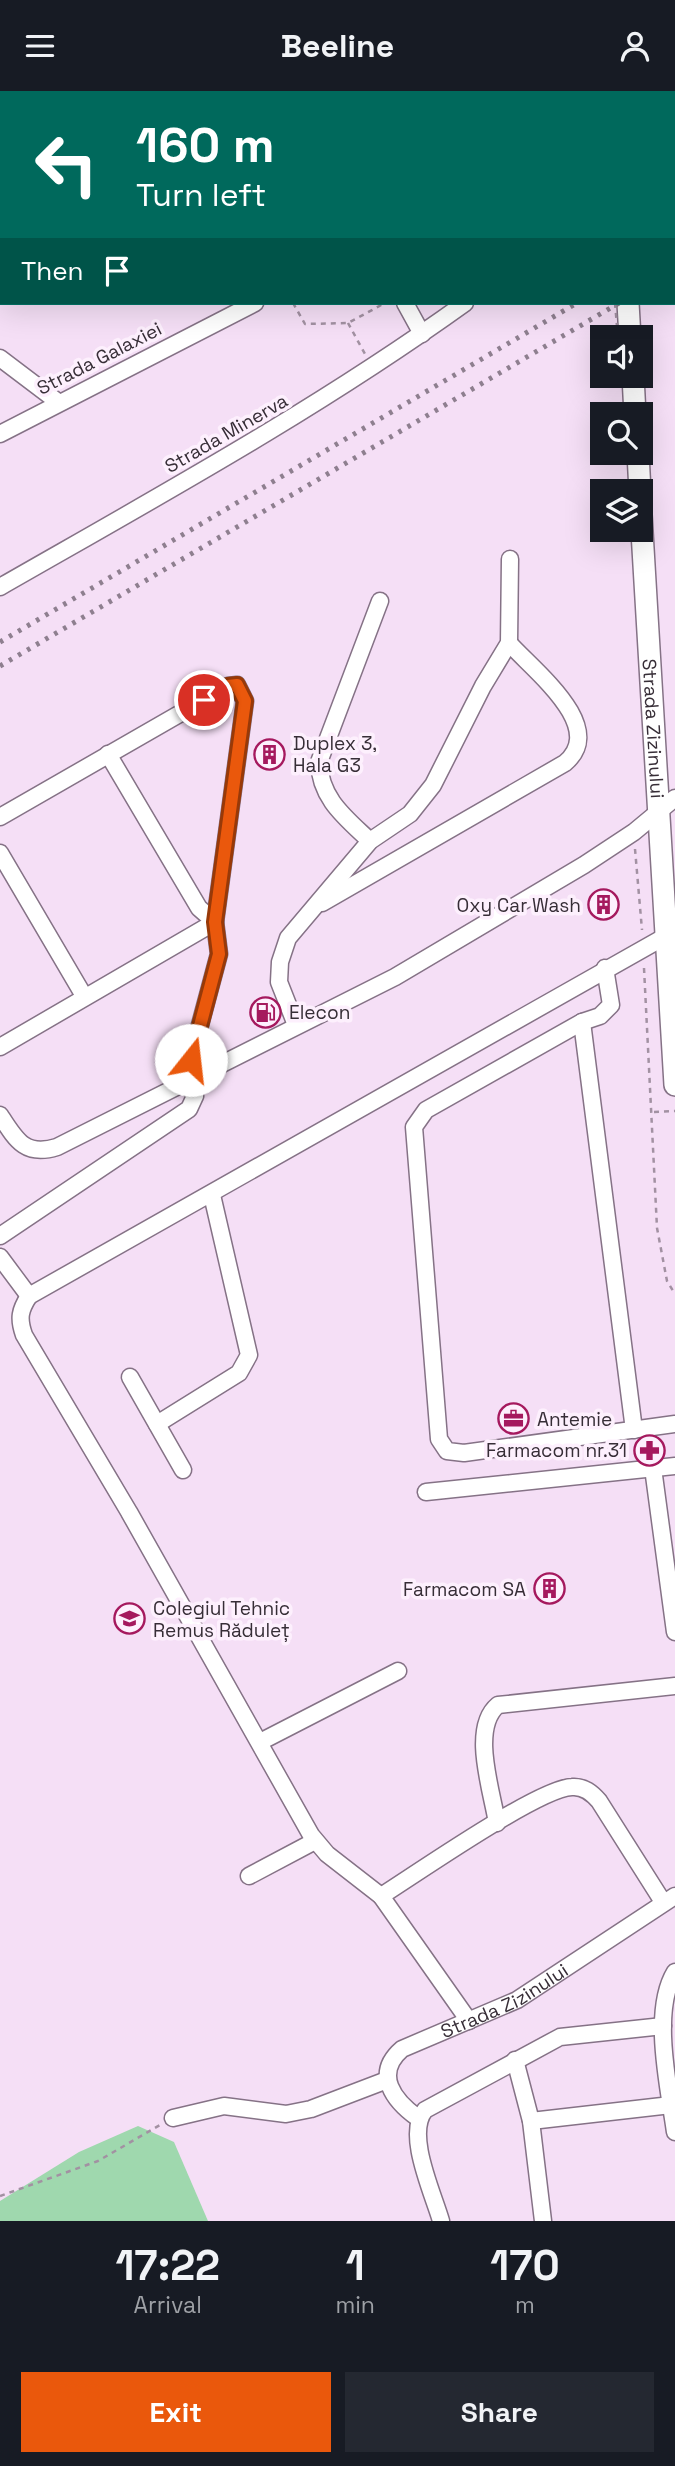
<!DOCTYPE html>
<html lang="en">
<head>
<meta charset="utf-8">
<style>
  body { margin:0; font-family:"Space Grotesk",sans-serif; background:#242831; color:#f1f3f6; height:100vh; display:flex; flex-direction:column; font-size:26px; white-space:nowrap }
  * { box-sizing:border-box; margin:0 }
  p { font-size:23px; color:#9ea1a6 }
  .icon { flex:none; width:38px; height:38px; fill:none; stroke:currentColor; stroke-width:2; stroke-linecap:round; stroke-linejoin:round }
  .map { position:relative; height:2130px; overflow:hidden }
  .details { display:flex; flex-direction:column; background:#171b24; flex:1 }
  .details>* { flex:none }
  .banner { position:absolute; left:0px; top:0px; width:676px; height:214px; box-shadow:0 7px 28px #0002; background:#00695c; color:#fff; overflow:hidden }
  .fabs { position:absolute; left:590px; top:234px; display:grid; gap:14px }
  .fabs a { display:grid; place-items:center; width:63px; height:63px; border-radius:0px; background:#171b24; box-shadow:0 7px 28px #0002; font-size:35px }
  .pin { position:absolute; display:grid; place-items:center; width:60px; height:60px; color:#fff; margin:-30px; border:4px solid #fff; border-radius:50%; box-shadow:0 2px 7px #0007 }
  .me { position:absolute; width:77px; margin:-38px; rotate:16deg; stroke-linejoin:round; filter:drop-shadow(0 0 5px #0008) }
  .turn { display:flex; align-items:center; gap:24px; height:147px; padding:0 21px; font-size:32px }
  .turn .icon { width:91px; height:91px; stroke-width:2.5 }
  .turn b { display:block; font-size:49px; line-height:60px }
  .then { display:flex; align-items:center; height:66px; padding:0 21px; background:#0003; gap:14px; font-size:26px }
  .eta { display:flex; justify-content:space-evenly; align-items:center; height:119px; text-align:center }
  .eta b { font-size:42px; font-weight:700; line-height:49px }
  .cta { display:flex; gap:14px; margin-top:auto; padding:14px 21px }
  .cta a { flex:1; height:80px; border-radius:0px; background:#ea580c; color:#fff; font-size:28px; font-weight:700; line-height:80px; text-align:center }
  .cta a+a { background:#242831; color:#f1f3f6 }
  header { display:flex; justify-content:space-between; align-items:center; height:91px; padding:0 21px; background:#171b24; font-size:32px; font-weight:700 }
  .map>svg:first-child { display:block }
  .green { fill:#9fd8ae }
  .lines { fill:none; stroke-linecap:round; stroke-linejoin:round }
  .minor-casing { stroke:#857286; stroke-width:19 }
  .major-casing { stroke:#857286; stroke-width:24 }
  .path { stroke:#a291a2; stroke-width:2.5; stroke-dasharray:5 5; stroke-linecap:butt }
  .minor { stroke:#fff; stroke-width:16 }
  .major { stroke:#fff; stroke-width:21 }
  .rail { stroke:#8e7f8f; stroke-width:5; stroke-dasharray:3.5 7; stroke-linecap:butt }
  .path-bridge { stroke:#a291a2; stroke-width:2.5; stroke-dasharray:5 5; stroke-linecap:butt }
  .route-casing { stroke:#983908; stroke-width:18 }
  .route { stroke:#ea580c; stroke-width:12 }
  .labels { text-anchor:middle; stroke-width:7; stroke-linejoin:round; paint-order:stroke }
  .street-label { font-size:19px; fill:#372e37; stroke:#fdf0fd }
  .poi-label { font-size:19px; fill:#372e37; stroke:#fdf0fd; text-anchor:start }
</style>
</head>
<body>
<header><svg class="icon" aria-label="menu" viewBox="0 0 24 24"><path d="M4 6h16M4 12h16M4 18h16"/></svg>Beeline<svg class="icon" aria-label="person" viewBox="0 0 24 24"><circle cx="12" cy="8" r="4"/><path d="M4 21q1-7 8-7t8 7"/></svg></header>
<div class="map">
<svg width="675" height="2130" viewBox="0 0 675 2130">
  <rect width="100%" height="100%" fill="#f5dff6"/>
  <polygon class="green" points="138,2035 174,2051 208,2130 0,2130 0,2110 79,2061"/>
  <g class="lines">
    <defs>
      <g id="minor">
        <polyline points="334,0 334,2"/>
        <polyline points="587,0 587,2"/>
        <polyline points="645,0 646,2"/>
        <polyline points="80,2 82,0"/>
        <polyline points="674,75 675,77"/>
        <polyline points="0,76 2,75"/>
        <polyline points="405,212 422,243"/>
        <polyline points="0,267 58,311"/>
        <polyline points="0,343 255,212"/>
        <path d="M0,496C159,405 316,319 465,212"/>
        <polyline points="108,663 199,817 215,831"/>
        <polyline points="0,726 228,595 237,594 245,610 215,831 219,863 185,990"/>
        <path d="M370,750C346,727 320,708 319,671L380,510"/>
        <polyline points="0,762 84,905"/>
        <path d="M322,812L565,672C608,636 534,580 509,552"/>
        <polyline points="605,877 611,914 600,925 582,931 426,1019 414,1036 439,1348 447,1360 464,1362 675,1333"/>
        <polyline points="582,931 634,1339"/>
        <polyline points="296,934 279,891 280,871 288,847 370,750 410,723 433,694 483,595 509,552 510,468"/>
        <polyline points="0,956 215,831"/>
        <path d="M0,1024C16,1049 25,1066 57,1056L395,886L584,774L634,741L675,707"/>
        <polyline points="0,1145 189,1018 195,1005 185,990"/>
        <polyline points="0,1166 29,1205 666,845"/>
        <path d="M29,1205C20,1219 18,1227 24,1244L129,1421L311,1744L327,1763L381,1805"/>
        <polyline points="130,1286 183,1379"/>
        <polyline points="157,1333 239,1282 249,1264 212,1104"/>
        <polyline points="653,1377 675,1541"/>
        <polyline points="426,1401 675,1375"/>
        <polyline points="260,1651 398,1580"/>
        <path d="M497,1732C492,1700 470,1637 498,1614L675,1595"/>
        <polyline points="249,1785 315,1750"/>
        <path d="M675,1881C651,1920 669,1997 675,2041"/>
        <path d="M469,1930L381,1805C416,1783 539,1697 572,1696C584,1695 592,1702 599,1710L663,1811"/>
        <polyline points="515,1969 531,2030 543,2130"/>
        <polyline points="173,2027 224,2015 286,2023 311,2018 387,1989"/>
        <path id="s1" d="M418,2027C394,2010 373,1983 402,1958L517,1909L675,1805"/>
        <polyline points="531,2030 671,2014"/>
        <path d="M441,2130C433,2102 405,2043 425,2019L560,1946L663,1935"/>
      </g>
      <g id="major">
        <polyline points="611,0 612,2"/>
        <polyline points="628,212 630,247"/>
        <polyline points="633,285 635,324"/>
        <polyline points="638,362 640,401"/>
        <path id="s2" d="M640,407L675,994"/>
      </g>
    </defs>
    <use href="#minor" class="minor-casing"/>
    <use href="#major" class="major-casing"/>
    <g class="path">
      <polyline points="674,46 675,47"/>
      <polyline points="293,212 305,233 348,232 385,212"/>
      <polyline points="348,232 365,263"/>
      <polyline points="635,758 642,839"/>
      <polyline points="644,877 657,1137 667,1190 675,1203"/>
      <polyline points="654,1021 675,1020"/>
      <polyline points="0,2105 98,2070 160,2034"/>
    </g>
    <use href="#minor" class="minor"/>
    <use href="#major" class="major"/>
    <g class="rail">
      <polyline points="674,155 675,155"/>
      <polyline points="674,168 675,167"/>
      <polyline points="674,180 675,179"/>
      <polyline points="0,551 577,212"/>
      <polyline points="0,575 619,212"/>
    </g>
    <polyline class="path-bridge" points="615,212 618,247"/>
  </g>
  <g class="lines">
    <defs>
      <polyline id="route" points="191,969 219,863 215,831 245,610 237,594 228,595 204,609"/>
    </defs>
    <use href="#route" class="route-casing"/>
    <use href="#route" class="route"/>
  </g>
  <defs>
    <symbol id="building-ring" viewBox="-11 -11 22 22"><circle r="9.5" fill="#fdf0fd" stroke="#a5195e" stroke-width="1.5"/><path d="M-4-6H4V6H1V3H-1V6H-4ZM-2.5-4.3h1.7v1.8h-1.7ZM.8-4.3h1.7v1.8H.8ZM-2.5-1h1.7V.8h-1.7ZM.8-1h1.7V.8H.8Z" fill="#a5195e"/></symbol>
    <symbol id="fuel-ring" viewBox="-11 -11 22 22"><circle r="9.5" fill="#fdf0fd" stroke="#a5195e" stroke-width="1.5"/><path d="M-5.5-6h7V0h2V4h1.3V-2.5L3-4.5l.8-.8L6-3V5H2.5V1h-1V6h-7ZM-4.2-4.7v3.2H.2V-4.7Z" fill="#a5195e"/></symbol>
    <symbol id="office-ring" viewBox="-11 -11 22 22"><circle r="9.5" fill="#fdf0fd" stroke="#a5195e" stroke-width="1.5"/><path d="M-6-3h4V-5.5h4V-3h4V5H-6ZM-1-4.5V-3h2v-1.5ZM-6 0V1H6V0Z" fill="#a5195e"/></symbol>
    <symbol id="pharmacy-ring" viewBox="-11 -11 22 22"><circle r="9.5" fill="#fdf0fd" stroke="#a5195e" stroke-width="1.5"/><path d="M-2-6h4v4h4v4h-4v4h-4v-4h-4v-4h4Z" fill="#a5195e"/></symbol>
    <symbol id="university-ring" viewBox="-11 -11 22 22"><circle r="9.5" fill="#fdf0fd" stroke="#a5195e" stroke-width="1.5"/><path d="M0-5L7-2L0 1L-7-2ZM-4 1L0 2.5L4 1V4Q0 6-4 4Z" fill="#a5195e"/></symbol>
  </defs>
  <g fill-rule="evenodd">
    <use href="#building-ring" x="252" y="646" width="35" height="35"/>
    <use href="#building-ring" x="586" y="796" width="35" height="35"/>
    <use href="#fuel-ring" x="248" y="904" width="35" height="35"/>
    <use href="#office-ring" x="496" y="1310" width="35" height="35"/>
    <use href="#pharmacy-ring" x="632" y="1342" width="35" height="35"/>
    <use href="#building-ring" x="532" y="1480" width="35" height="35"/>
    <use href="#university-ring" x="112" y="1510" width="35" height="35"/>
  </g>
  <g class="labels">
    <g class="street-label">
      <text transform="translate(99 267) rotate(-27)" y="7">Strada Galaxiei</text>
      <text transform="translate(226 342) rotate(-30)" y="7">Strada Minerva</text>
      <text dy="7" stroke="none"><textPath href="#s2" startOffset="231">Strada Zizinului</textPath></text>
      <text dy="7" stroke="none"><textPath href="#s1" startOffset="198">Strada Zizinului</textPath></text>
    </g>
    <g class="poi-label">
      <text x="293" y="659">Duplex 3,<tspan x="293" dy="22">Hala G3</tspan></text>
      <text x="581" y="821" text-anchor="end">Oxy Car Wash</text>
      <text x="289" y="928">Elecon</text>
      <text x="537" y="1335">Antemie</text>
      <text x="627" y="1366" text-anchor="end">Farmacom nr.31</text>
      <text x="526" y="1505" text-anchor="end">Farmacom SA</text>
      <text x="153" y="1524">Colegiul Tehnic<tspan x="153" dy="22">Remus Răduleț</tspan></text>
    </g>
  </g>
</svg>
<div class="fabs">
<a><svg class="icon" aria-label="sound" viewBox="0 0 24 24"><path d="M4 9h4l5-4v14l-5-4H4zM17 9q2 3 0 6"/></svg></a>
<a><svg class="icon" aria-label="search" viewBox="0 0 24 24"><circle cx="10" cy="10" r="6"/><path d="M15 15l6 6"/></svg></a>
<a><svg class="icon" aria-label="layers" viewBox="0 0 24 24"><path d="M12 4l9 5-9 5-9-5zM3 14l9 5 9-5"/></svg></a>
</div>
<div class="pin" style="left:204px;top:609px;background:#d93025"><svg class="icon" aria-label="arrive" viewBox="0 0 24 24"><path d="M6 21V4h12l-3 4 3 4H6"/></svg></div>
<svg class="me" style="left:191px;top:969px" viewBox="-20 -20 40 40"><circle r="19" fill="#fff"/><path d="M0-13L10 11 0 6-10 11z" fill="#ea580c"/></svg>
<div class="banner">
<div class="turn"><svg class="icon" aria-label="left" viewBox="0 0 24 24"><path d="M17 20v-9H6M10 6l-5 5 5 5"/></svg><div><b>160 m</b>Turn left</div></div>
<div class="then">Then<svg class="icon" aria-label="arrive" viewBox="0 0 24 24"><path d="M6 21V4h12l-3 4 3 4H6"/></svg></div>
</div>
</div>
<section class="details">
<div class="eta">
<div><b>17:22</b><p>Arrival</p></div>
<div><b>1</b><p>min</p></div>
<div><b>170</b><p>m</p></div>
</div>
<div class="cta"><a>Exit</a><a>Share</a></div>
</section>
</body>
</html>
